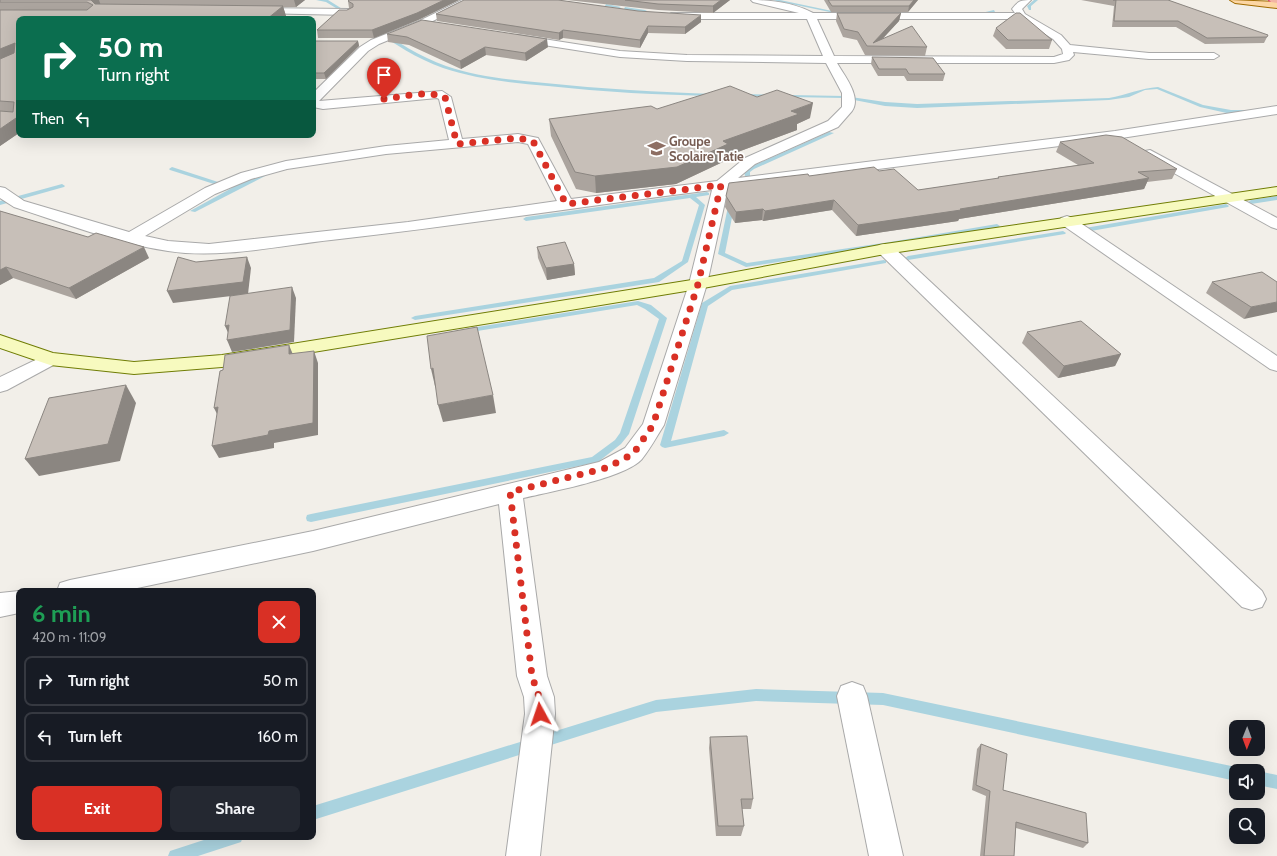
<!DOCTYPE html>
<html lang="en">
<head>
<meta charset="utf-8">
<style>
  body { margin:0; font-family:Cabin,sans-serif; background:#242831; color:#f1f3f6; height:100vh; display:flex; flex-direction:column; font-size:15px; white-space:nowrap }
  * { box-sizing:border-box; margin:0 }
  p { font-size:13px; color:#9ea1a6 }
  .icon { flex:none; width:22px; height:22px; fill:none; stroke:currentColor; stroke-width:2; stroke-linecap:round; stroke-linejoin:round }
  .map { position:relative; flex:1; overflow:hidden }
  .drawer { position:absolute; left:16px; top:588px; width:300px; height:252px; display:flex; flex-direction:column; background:#171b24; border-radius:8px; box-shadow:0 4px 16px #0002 }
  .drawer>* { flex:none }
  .hud { position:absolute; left:16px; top:16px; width:300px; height:122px; border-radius:8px; box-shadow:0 4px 16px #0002; background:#0b6e4f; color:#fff; overflow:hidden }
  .needle { width:26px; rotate:181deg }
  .tools { position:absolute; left:1229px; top:720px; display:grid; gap:8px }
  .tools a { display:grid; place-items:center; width:36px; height:36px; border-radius:8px; background:#171b24; box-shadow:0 4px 16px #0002; font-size:20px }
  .pin { position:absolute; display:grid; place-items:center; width:34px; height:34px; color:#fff; margin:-41px -17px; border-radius:50% 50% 50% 0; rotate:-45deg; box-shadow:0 0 4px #0007 }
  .pin .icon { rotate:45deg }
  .me { position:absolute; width:44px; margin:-22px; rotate:355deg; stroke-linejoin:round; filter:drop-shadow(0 0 3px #0008) }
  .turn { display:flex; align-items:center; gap:14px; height:84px; padding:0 16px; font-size:18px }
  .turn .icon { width:52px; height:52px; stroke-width:2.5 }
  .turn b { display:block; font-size:28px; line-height:34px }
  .then { display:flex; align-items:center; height:38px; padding:0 16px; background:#0003; gap:8px; font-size:15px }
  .round { display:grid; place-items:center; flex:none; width:42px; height:42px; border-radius:8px; background:#242831 }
  .headline { display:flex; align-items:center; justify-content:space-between; height:68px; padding:0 16px }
  h1 { font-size:24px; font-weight:700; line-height:30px; color:#1e9e55 }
  .primary-button { display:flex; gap:8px; margin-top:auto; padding:8px 16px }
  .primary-button a { flex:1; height:46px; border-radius:8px; background:#d93025; color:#fff; font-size:16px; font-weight:700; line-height:46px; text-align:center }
  .primary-button a+a { background:#242831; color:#f1f3f6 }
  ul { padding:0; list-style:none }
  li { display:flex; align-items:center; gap:12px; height:50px; margin:0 8px 6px; padding:0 8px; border:2px solid #363941; border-radius:8px }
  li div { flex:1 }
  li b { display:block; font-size:15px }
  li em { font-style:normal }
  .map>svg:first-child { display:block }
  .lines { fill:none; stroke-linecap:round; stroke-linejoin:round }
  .stream { fill:#aad3df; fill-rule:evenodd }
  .minor-casing { stroke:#a9a9a9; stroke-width:2 }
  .secondary-casing { stroke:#707d05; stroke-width:2 }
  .primary-casing { stroke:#a06b00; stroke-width:2 }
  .trunk-casing { stroke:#dc2a67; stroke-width:2 }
  .minor { fill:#fff; fill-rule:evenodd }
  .secondary { fill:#f7fabf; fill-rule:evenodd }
  .primary { fill:#fcd6a4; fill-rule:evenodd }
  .trunk { fill:#f2b4a3; fill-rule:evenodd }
  .wall { fill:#aba49e }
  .shaded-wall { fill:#8b8681 }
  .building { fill:#c7bfb8; stroke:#8b8681 }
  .route { stroke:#d93025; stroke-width:7; stroke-dasharray:0 12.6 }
  .labels { text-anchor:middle; stroke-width:3.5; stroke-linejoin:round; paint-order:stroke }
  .far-education-label { font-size:13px; font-weight:bold; fill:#785e54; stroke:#fff; text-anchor:start }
</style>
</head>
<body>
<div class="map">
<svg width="1277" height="856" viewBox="0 0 1277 856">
  <rect width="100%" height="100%" fill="#f2efe9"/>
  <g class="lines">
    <g class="stream">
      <polygon points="316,0 328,0 352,15 349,16 326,2"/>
      <polygon points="772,0 780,0 851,15 849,16"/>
      <polygon points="1034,0 1038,0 1031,6 1031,10 1029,10 1027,6"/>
      <polygon points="606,4 621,7 619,8 605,6"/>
      <polygon points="625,7 645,10 647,11 645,12 624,9"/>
      <polygon points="994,10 995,12 975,16 973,15"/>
      <path d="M371,27H373C397,41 420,57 446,66C478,77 512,80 545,83C601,89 658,92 715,94L717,95L715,96C659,95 603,92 548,86C512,83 476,79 443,68C417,59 394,43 371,29Z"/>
      <path d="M1158,87L1203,105L1231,110H1250L1253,112L1250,114H1231L1200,107L1157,89L1145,90L1129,97L1109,100L917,108L885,106L844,98L742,96L740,95L742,94L844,96L885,102L917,104L1109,98C1126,95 1141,88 1158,87Z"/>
      <polygon points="829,132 834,133 754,169 750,172 750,177 745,176 744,172 750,167"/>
      <polygon points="172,167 218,182 219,183 214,184 170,170 169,169"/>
      <polygon points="264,173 269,174 195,212 190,211 239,184"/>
      <polygon points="62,184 65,186 64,187 0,205 0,201"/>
      <polygon points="707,192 709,193 709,195 696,197 705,205 688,262 659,282 415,320 411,318 415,316 654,278 682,261 699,205 690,198 526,221 523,219 526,217"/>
      <polygon points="1277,196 1277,200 1251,204 1248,202 1251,200"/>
      <polygon points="732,200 735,202 725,253 747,263 890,242 997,224 1000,226 997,228 746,267 718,254 729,202"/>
      <polygon points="1226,204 1229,206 1228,207 1085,232 1082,230 1085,228"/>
      <polygon points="1063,231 1066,233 1065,234 908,260 905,258 908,256"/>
      <polygon points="884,260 886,261 886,263 732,290 708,306 671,441 724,430 729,433 724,436 665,448 662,447 660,445 702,303 730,286"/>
      <polygon points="638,301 651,305 667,318 629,434 621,444 598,462 311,522 307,521 306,518 307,515 311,514 592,457 615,440 620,433 659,319 645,309 637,305 471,332 467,330 471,328"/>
      <polygon points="756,689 883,693 1236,767 1241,771 1236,771 1236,781 883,705 756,701 656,712 313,820 313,806 656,700"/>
      <polygon points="1258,771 1277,775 1277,789 1258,785"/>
      <polygon points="213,837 243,837 241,842 198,856 168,856 170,851"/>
    </g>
    <defs>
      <g id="minor">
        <path d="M462,0H474L425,25L379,44L368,51L319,101L442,91L451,97L462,139L518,134L538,138L571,199L717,181L745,158L828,121L842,107V93L826,63L687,61L620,57L518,41L514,40L513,38L514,36L518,35L620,51L687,55L823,56L807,19H671L666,16L671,13H799L753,2L751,0C773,0 794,3 813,13H1015L1012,9C1018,1 1021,0 1031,0L1022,9L1025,14L1061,35L1070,45L1149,53H1214L1219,56L1214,59H1149L1073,52L1074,55L1069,60L1054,63H837C844,75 862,97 852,111L838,127L755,164L738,178L1115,131L1277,106V114L1115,139L728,188L707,284L664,425C657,436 650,449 642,459C625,478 550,492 523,498L547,676L554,697L555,714L540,856H506L525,714L524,697L517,676L499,504L313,551L123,591H57L60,583L70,580L313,531L599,462L625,448L643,424L689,284L712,190C585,206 458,226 331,240C278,246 220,259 168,251C115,243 64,223 14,207L0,198V187L5,188L24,201L129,232L205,188L241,173L286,161L386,146L449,140L439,99L437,98L323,109L313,107V93L360,47L371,40L419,21ZM817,19H1020L1053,39L1062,49L1063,54L1054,57L834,56ZM518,142L528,144L557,201L408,222L209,244L168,241L145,236L215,194L251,179L287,169L386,154Z"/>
        <polygon points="255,8 349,9 354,12 349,15 252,13 250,11"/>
        <polygon points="1150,150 1277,218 1277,229 1271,227 1145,157 1143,154 1145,151"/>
        <polygon points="1067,216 1073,218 1277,356 1277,371 1270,369 1061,224 1059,221 1061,218"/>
        <polygon points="885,244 891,245 1262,591 1266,599 1262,607 1252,610 1242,607 879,253 877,249 879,245"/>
        <polygon points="50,353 57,355 60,359 57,363 7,390 0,392 0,377"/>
        <polygon points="19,591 19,613 0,617 0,593"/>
        <polygon points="852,682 863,686 867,696 903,856 869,856 837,696 841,686"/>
      </g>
      <polygon id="secondary" points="1277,187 1277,195 885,254 698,289 222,367 134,374 50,365 0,348 0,335 53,353 134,362 222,355 698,279 885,244"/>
      <polygon id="primary" points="1230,0 1277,2 1277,8 1235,3"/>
      <polygon id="trunk" points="1269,0 1277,0 1277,3 1271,2"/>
    </defs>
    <use href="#minor" class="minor-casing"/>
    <use href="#secondary" class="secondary-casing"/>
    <use href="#primary" class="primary-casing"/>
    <use href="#trunk" class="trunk-casing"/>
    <use href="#minor" class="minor"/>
    <use href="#secondary" class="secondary"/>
    <use href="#primary" class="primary"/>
    <use href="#trunk" class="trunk"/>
  </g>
  <g class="wall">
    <polygon points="0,0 305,0 296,7 283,7 286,16 282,19 19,19 19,133 0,146"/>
    <polygon points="349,0 459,0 418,20 374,38 318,38 317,30 350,8 349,8 348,1"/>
    <polygon points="567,0 730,0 713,13 658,10"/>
    <polygon points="824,0 918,0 908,12 831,12"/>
    <polygon points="1081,0 1168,0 1267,37 1264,43 1205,44 1176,27 1112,27 1114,6"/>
    <polygon points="837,13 901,13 899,21 883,38 927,47 925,56 865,55 857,40 843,37 836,21"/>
    <polygon points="436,14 701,22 685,34 648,33 640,48 563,38 559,40 437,21"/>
    <polygon points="996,28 1052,40 1049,49 1006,49 993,36"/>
    <polygon points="387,34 548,47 526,61 486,55 461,69 409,45 388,42"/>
    <polygon points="313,41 358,41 359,46 326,79 313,79"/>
    <polygon points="872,57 945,74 943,81 907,81 904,76 878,76 871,64"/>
    <polygon points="657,109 810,118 797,124 797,130 727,156 727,160 676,184 596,193 576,189 551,136 549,119"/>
    <polygon points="1060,142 1177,169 1172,179 1147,182 1144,189 959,219 958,221 856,236 832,210 763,221 762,220 735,223 725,207 726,196 809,176 879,171 918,190 997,179 998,177 1078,165 1056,152"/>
    <polygon points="0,211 149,258 76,299 13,278 0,285"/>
    <polygon points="537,247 574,264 575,275 547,280 538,258"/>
    <polygon points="1212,282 1277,282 1244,319 1206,293"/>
    <polygon points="1027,332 1121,354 1115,366 1058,378 1022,343"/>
    <polygon points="710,737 753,799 751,809 742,809 744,826 741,836 716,836 709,748"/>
    <polygon points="981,744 1003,790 1088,843 1083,848 1016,828 1014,856 980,856 986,796 972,790 977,749"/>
  </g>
  <g class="shaded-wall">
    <polygon points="91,0 99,0 101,6 96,10"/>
    <polygon points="294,0 305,0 296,7"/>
    <polygon points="444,0 459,0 418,20 374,38 372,30"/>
    <polygon points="721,0 730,0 713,13 713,6"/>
    <polygon points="914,0 918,0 908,12 909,6"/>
    <polygon points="283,6 286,16 282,19 267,19"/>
    <polygon points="901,13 899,21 876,46 873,43"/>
    <polygon points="701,15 701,22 685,34 685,27"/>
    <polygon points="648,26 648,33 640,48 640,40"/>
    <polygon points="563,30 563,38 559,40 559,33"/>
    <polygon points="547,39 548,47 526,61 525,53"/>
    <polygon points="358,41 359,46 326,79 324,73"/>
    <polygon points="15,43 19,52 0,62 0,49"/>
    <polygon points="485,47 486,55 461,69 460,61"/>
    <polygon points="813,103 810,118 797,124 797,130 727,156 727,160 676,184 596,193 595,176 723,141 791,111"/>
    <polygon points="19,116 19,133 0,146 0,129"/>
    <polygon points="1149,178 1144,189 959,219 958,221 856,236 858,225"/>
    <polygon points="834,200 832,210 763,221 765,211"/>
    <polygon points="763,209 762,220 735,223 736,212"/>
    <polygon points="144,247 149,258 76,299 69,288"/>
    <polygon points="247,257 251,268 248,294 173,303 167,291"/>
    <polygon points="574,264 575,275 547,280 546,268"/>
    <polygon points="6,267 13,278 0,285 0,270"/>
    <polygon points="292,287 296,298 294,342 232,352 227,340"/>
    <polygon points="1277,302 1277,312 1244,319 1251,307"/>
    <polygon points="229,325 230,337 225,326"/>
    <polygon points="289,345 294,357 289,354"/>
    <polygon points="314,351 318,363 318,435 274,443 274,448 219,458 212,446"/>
    <polygon points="1121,354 1115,366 1058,378 1064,366"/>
    <polygon points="433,368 437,386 435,386 431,369"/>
    <polygon points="126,385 136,403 120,461 39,476 25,459"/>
    <polygon points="493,395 496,413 443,422 438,405"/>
    <polygon points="218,407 220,420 214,408"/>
  </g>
  <g class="building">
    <polygon points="0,0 91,0 95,4 283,6 267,19 19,19 19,116 0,129 0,111 13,112 14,102 0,101 0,59 14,53 15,43 0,49 0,10 87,10 93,5 87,2 0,2"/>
    <polygon points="349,0 444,0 417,13 372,30 317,30 339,10 347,10 353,7 353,4 348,1"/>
    <polygon points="464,0 558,0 638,11 701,15 685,27 648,26 640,40 563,30 559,33 436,14"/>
    <polygon points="625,0 721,0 713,6 658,4"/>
    <polygon points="828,0 914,0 909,6 832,6"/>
    <polygon points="1113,0 1168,0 1268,35 1267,37 1207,38 1178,21 1114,21 1116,0"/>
    <polygon points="837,13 901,13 873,43 912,26 927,47 867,46 858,32 844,29"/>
    <polygon points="1016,13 1020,13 1052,40 1008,40 996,28"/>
    <polygon points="422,20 547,39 525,53 485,47 460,61 407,37 387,34"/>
    <polygon points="313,41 358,41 324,73 313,73"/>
    <polygon points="872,57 933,58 945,74 909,74 906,69 879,69"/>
    <polygon points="730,86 757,97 777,90 813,103 791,111 799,114 723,141 728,144 677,167 595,176 575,172 549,119 651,106 657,109"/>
    <polygon points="1106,135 1122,137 1177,169 1138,172 1149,178 960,209 961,210 858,225 834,200 765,211 763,209 736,212 726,196 729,183 808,174 809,176 874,167 879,171 894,169 918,190 999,178 998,177 1094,163 1060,142"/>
    <polygon points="0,211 88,237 96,233 144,247 69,288 6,267 0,270"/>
    <polygon points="565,242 574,264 546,268 537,247"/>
    <polygon points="178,257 196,262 247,257 243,282 167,291"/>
    <polygon points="1262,272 1277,282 1277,302 1251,307 1212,282"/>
    <polygon points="292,287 290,330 227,340 229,325 225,326 230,296"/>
    <polygon points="1081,321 1121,354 1064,366 1027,332"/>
    <polygon points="477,327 493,395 438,405 433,368 431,369 427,336"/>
    <polygon points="289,345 289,354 314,351 313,423 269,431 268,435 212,446 218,407 214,408 220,371 223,370 225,355"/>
    <polygon points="126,385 108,444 25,459 49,398"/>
    <polygon points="747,736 753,799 741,799 744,826 718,826 710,737"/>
    <polygon points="981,744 1007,754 1003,790 1086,813 1088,843 1016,822 1014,856 984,856 990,791 976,785"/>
  </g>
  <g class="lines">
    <path class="route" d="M384,99C403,97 427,90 445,97L457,144L518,138L533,141L566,204L721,185L698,284L653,425L633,454L606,468L510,492L532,676L539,697L540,714"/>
  </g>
  <defs>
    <symbol id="school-bare" viewBox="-9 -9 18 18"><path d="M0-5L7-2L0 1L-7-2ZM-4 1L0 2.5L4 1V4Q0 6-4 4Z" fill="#8d6e63" stroke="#fff" stroke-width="2.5" paint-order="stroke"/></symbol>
  </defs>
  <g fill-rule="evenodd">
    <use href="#school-bare" x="644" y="136" width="25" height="25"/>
  </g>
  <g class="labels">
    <g class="far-education-label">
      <text x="669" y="146">Groupe<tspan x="669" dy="15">Scolaire Tatie</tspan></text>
    </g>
  </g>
</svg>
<div class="tools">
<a><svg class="needle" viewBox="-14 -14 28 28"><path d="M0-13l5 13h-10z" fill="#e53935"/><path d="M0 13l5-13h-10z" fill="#9ea1a6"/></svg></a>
<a><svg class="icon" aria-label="sound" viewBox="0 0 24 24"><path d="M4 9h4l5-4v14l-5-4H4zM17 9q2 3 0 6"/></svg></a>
<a><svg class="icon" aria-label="search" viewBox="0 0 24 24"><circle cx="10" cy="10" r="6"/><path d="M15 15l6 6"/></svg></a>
</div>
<div class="pin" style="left:384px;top:99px;background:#d93025"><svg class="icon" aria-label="arrive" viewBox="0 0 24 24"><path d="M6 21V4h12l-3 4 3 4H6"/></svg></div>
<svg class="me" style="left:540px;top:714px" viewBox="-20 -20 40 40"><path d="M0-17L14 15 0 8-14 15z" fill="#d93025" stroke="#fff" stroke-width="4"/></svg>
<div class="hud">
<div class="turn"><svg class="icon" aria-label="right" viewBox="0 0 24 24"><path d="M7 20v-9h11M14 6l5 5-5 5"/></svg><div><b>50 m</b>Turn right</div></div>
<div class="then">Then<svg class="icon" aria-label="left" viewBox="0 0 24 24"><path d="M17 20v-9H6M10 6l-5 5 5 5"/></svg></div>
</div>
<section class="drawer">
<div class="headline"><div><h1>6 min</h1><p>420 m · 11:09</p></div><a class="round" style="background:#d93025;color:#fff"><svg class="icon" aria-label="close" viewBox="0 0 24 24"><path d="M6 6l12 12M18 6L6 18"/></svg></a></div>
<ul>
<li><svg class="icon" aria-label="right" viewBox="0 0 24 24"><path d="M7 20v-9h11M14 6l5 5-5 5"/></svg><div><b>Turn right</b></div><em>50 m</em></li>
<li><svg class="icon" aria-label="left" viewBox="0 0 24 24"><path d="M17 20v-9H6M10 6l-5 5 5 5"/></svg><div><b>Turn left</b></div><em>160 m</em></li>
</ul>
<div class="primary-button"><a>Exit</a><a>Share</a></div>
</section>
</div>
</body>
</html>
